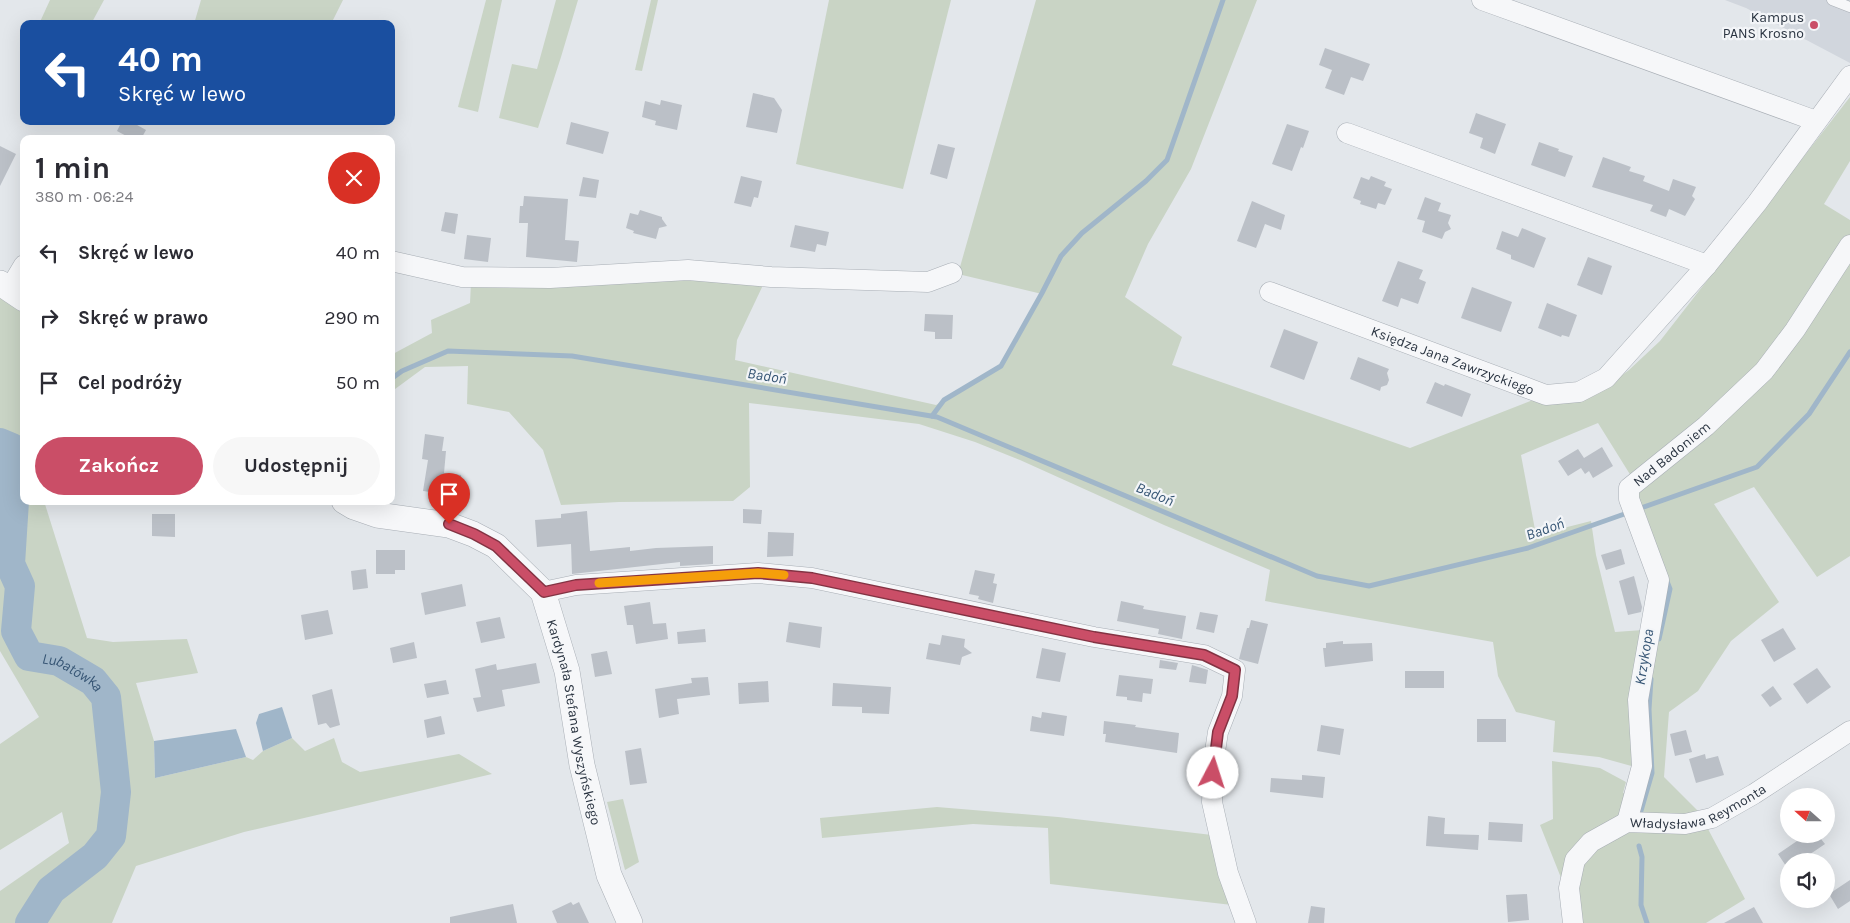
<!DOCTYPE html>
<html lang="pl">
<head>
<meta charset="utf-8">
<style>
  body { margin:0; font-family:Karla,sans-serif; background:#f7f7f7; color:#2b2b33; height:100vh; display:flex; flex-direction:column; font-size:19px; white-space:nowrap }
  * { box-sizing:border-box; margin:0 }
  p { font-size:16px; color:#7c7c81 }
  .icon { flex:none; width:28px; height:28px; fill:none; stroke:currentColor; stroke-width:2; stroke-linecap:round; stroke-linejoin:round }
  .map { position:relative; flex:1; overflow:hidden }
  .side { position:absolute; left:20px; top:135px; width:375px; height:370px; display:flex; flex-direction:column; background:#fff; border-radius:10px; box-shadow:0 5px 20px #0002 }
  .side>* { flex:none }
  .guide { position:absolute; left:20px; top:20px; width:375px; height:105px; border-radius:10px; box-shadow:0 5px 20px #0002; background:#1a4fa0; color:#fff; overflow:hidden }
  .needle { width:32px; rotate:291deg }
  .fabs { position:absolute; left:1780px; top:788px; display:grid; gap:10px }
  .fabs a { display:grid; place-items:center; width:55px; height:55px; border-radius:50%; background:#fff; box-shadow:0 5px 20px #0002; font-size:25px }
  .pin { position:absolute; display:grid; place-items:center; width:42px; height:42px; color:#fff; margin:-51px -21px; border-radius:50% 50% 50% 0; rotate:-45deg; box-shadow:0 0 5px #0007 }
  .pin .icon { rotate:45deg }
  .me { position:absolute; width:55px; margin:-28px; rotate:5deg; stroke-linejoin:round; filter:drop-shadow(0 0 4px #0008) }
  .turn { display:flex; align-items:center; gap:18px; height:105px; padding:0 15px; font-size:22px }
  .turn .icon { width:65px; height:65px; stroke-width:2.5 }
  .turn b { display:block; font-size:35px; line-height:42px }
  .round { display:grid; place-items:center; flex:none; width:52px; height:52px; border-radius:26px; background:#f7f7f7 }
  .overview { display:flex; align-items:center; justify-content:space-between; height:85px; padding:0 15px }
  h1 { font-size:30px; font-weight:700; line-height:38px }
  .primary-button { display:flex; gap:10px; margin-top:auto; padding:10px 15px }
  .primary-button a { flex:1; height:58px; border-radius:30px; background:#ca4e67; color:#fff; font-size:20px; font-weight:700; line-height:58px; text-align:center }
  .primary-button a+a { background:#f7f7f7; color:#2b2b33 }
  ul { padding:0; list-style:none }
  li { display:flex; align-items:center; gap:15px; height:65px; padding:0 15px }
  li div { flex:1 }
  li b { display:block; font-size:19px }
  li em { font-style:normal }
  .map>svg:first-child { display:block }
  .built { fill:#d1d6dd }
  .green { fill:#c9d4c5 }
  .water { fill:#a0b6c9 }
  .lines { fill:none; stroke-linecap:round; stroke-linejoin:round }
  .stream { stroke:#a0b6c9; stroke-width:5 }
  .river { stroke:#a0b6c9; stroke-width:30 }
  .building { fill:#bbc0c7 }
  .service-casing { stroke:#a8aeb5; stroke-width:11 }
  .minor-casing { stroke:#a8aeb5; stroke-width:21 }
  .tertiary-casing { stroke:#a8aeb5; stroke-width:26 }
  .service { stroke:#f6f7f9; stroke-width:10 }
  .minor { stroke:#f6f7f9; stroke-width:20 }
  .tertiary { stroke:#f6f7f9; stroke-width:25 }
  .route-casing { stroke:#833343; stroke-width:12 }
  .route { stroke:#ca4e67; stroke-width:9 }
  .slow { stroke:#f59e0b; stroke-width:9 }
  .poi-dot { fill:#ca4e67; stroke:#f3f5f8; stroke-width:2 }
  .labels { text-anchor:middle; stroke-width:4.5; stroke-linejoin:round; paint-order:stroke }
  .poi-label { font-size:14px; fill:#2b3542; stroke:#f3f5f8; text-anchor:end }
  .street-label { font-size:14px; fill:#2b3542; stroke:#f3f5f8 }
  .water-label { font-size:15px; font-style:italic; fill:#375675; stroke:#f3f5f8 }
</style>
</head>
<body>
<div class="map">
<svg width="1850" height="923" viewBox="0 0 1850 923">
  <rect width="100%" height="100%" fill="#e3e7eb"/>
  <polygon class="built" points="1725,0 1850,0 1850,63 1746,8"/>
  <g class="green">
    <polygon points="50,0 104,0 91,24 39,24"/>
    <polygon points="201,0 343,0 331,24 194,24"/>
    <polygon points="486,0 502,0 478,112 458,107"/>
    <polygon points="556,0 578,0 561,57 538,128 499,118 512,64 537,69"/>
    <polygon points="651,0 658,0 642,71 635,70"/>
    <polygon points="829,0 951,0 903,189 796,164"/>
    <polygon points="1036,0 1257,0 1191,169 1148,244 1125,297 1182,337 1172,365 1410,448 1538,398 1606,387 1629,370 1660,341 1850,97 1850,161 1824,204 1850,220 1850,235 1753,374 1631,476 1598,423 1521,455 1536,535 1591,521 1596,555 1615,632 1643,630 1635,767 1599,757 1553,752 1555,721 1516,712 1498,676 1493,642 1265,601 1270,570 1164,525 1020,460 975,442 919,424 749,403 750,487 733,501 619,502 561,505 543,450 509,412 467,404 468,366 425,367 391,392 391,355 432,333 431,320 470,303 471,283 686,278 764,283 737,340 735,360 936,405 1001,366 1042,294 958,274"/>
    <polygon points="1850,252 1850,556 1817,577 1754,487 1714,504 1779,602 1731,641 1698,691 1669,712 1664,777 1699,812 1745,899 1706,923 1579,923 1540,825 1553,819 1552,761 1600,768 1626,782 1623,793 1646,784 1646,705 1665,574 1646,515 1636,493 1694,446"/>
    <polygon points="0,294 24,310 24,501 44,501 87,638 113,642 187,639 198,673 136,683 154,741 155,778 246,757 253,760 263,751 292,738 305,751 334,738 342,762 360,772 459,754 492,774 244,832 136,866 112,923 0,923 0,891 69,843 62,812 0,850 0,744 39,717 0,651"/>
    <polygon points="623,799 639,862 625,870 607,802"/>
    <polygon points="937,807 1058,817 1212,835 1232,905 1050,884 1048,828 973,824 822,838 820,818"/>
  </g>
  <g class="water">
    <polygon points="282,707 292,738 263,751 256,723 259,714"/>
    <polygon points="236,729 246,757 155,778 154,741"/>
  </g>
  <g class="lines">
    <g class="stream">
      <polyline points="391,379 402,371 448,351 572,356 937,417 1317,576 1369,586 1528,548 1630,512"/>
      <polyline points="932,416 944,400 1001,366 1042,293 1061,256 1082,233 1146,181 1167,160 1223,0"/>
      <polyline points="12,448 24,449"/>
      <polyline points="1638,509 1757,467 1809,414 1850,352"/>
      <polyline points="1659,639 1670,589 1666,579"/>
      <polyline points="1640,814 1652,773 1649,709 1651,679"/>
      <polyline points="1639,846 1642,857 1641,905 1647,923"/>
    </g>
    <path class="river" id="s1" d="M0,443L12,448L15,485L10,564L20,586L16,631L29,656L59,661L93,681L106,697L116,792L111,836L95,856L51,890L30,923"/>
  </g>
  <g class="building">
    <polygon points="1325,48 1370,64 1363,81 1351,77 1344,95 1325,88 1332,70 1319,65"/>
    <polygon points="753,93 774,98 782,110 777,133 746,127"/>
    <polygon points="661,100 682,105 677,130 655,125 656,121 642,117 645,101 660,105"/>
    <polygon points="1476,113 1506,124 1495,154 1480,148 1483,138 1469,133"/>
    <polygon points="122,121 130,121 146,130 141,139 132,139 117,131"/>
    <polygon points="571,122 609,132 603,154 566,144"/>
    <polygon points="1287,124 1309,131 1303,148 1301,147 1292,171 1272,164"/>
    <polygon points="1539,142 1559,149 1558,151 1573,156 1565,177 1531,165"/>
    <polygon points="938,144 955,148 947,179 930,174"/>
    <polygon points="0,146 16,154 0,186"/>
    <polygon points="1603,157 1631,167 1629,171 1645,176 1643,181 1669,191 1673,179 1696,187 1692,196 1695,199 1685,216 1669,209 1666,217 1650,211 1653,205 1592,187"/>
    <polygon points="741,176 762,181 758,198 754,197 751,207 734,203"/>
    <polygon points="1371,176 1386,182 1384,186 1392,189 1385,205 1378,203 1376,209 1360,204 1361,201 1353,198 1361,177 1369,180"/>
    <polygon points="583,177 599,180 596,198 579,196"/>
    <polygon points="524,196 568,199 565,240 579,241 577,262 526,257 528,223 519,223 520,206 523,206"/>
    <polygon points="1425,197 1441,203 1438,211 1451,215 1448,223 1451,229 1445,232 1442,239 1422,232 1425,221 1417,219"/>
    <polygon points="1252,201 1285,215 1281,230 1265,224 1256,248 1237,241"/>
    <polygon points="640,210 662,217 662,219 667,226 659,228 656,239 633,233 634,231 626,228 630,213 638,215"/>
    <polygon points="445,212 458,214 455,234 441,231"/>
    <polygon points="795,225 829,232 826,246 817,244 815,252 790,247"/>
    <polygon points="1522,228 1546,238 1534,268 1511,259 1511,255 1496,249 1502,231 1518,237"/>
    <polygon points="467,235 491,238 488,262 464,259"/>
    <polygon points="1588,257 1612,266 1602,295 1577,285"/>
    <polygon points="1398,261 1423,270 1419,279 1426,282 1418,304 1401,298 1398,307 1382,301"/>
    <polygon points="1472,287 1512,302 1501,332 1461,318"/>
    <polygon points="1547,303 1577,315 1569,337 1562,335 1561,337 1538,328"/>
    <polygon points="925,314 953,315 952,339 935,339 935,332 924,331"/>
    <polygon points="1284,329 1318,342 1304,380 1270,367"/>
    <polygon points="1358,357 1389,369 1387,373 1389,380 1387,385 1381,387 1380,391 1350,379"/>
    <polygon points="1435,382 1444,386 1445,384 1471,394 1462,417 1426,403"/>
    <polygon points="425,434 444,437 442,451 446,451 444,473 461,475 458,496 423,491 428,460 422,459"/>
    <polygon points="1602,447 1613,466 1593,478 1589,471 1585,474 1581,468 1568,476 1558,461 1578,449 1584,458"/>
    <polygon points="743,509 762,510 761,524 743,523"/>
    <polygon points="587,511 590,551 630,547 630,551 656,548 713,546 713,564 680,566 680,562 572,574 571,544 537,547 535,520 561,518 561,514"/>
    <polygon points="152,514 175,514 175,537 152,536"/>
    <polygon points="768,532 794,533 793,556 767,557"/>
    <polygon points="1621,549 1625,564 1606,570 1601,555"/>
    <polygon points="376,550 405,550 405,570 395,570 395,574 376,574"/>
    <polygon points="366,569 368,588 353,590 351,571"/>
    <polygon points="975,570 995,574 993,583 997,584 993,603 978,599 979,596 969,594"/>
    <polygon points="1634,576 1642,607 1641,612 1628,615 1619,581"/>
    <polygon points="462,584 466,606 425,615 421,593"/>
    <polygon points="1121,601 1144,606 1143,609 1186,616 1182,639 1158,634 1159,629 1117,621"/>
    <polygon points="650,602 653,624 666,623 668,639 636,644 633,625 627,625 624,606"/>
    <polygon points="328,610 333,634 305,640 301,615"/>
    <polygon points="1200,612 1218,615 1214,633 1196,629"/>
    <polygon points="500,617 505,638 481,643 476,622"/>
    <polygon points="1251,620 1268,624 1258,664 1239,659 1247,628 1249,628"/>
    <polygon points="789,622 822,627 820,648 786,642"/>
    <polygon points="1783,628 1796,649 1774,662 1761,640"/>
    <polygon points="705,629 706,642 678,644 677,632"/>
    <polygon points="942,635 965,639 964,647 972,653 962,657 960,665 926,659 929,643 940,645"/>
    <polygon points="1343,641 1343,644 1372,643 1373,661 1325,667 1323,648 1326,648 1326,643"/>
    <polygon points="414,642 417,658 393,663 390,648"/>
    <polygon points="1042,648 1066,653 1060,682 1036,678"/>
    <polygon points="607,651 612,674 595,677 591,654"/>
    <polygon points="1160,660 1178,663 1176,670 1159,668"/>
    <polygon points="536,663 540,683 502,690 505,706 477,712 473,698 481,697 475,669 496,664 497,670"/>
    <polygon points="1192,665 1208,670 1206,684 1189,682"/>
    <polygon points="1817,668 1831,687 1807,704 1793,684"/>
    <rect x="1405" y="671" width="39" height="17"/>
    <polygon points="1119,675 1153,679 1151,694 1143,693 1142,702 1127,700 1127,697 1116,696"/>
    <polygon points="708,677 710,695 677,699 679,714 659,718 655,689 692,683 691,678"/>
    <polygon points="446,680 449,694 427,698 424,684"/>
    <polygon points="768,681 769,702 739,704 738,683"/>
    <polygon points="833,683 891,687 889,714 862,713 862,707 832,706"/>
    <polygon points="1773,686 1782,699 1770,707 1761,695"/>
    <polygon points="332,689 340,725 330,728 326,723 318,725 312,695"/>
    <polygon points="1042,712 1067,716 1064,736 1030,731 1032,716 1041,718"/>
    <polygon points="441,716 445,734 427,738 424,720"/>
    <rect x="1477" y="719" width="29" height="23"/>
    <polygon points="1104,721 1136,725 1135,727 1179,733 1177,753 1105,742 1106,734 1103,734"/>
    <polygon points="1321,725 1344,729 1340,755 1317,751"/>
    <polygon points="1686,730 1692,752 1675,756 1670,734"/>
    <polygon points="641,748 647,783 630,785 625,751"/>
    <polygon points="1705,754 1706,759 1718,756 1724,775 1696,783 1689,759"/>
    <polygon points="1302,775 1325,777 1323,798 1270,792 1271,778 1302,780"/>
    <polygon points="1428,816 1445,818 1444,834 1479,835 1478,850 1426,846"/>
    <polygon points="1489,822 1523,824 1522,842 1488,840"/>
    <polygon points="1792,834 1817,834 1825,844 1800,861 1789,861 1788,869 1778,854 1797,841"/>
    <polygon points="1850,880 1850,901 1838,909 1829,894"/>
    <polygon points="1527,894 1529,920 1508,922 1506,895"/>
    <polygon points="571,902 573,905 579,902 589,923 557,923 552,911"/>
    <polygon points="513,904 517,923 450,923 450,917"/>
    <polygon points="1311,906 1325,908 1324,923 1308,923"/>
    <polygon points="1754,907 1763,923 1724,923"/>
  </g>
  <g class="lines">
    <defs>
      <polyline id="service" points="1832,0 1850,7"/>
      <g id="minor">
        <polyline points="1482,0 1816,121"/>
        <polyline points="1347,133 1707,265"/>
        <polyline points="391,261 462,277 550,278 688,270 771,277 928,282 952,273"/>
        <polyline points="9,290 24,265"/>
        <path id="s2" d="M1270,292L1546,395L1579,392L1606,378L1707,265L1757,203L1850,76"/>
        <polyline points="543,592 576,585 758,573 812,578 1094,637 1204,655 1235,670 1232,696 1218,732 1214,758 1212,802 1228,873 1246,923"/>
        <path id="s3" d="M1627,822L1642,766L1638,700L1659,580L1629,499V488L1706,426L1764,371L1795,330L1850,245"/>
        <path id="s4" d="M1573,923L1569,888L1575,860L1591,842L1627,822L1685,824L1712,818L1754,794L1850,731"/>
      </g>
      <g id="tertiary">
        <polyline points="0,283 24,299"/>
        <path id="s5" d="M344,501L354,507L377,515L449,525L473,534L496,546L543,592L567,671L582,765L609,875L630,923"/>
      </g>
    </defs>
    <use href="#service" class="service-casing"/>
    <use href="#minor" class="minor-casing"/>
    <use href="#tertiary" class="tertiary-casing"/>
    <use href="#service" class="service"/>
    <use href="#minor" class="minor"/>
    <use href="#tertiary" class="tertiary"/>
  </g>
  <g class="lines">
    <defs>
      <polyline id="route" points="449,524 474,534 496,546 544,592 576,585 758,573 812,578 1094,637 1204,655 1235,670 1232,696 1218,732 1213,773"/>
    </defs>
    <use href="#route" class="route-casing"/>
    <use href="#route" class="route"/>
    <polyline class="slow" points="599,583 758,573 784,575"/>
  </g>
  <circle class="poi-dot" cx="1814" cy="25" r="5"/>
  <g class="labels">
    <g class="poi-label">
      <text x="1804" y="22">Kampus<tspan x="1804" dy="16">PANS Krosno</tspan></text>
    </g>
    <g class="street-label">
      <text dy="5" stroke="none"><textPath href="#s2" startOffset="195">Księdza Jana Zawrzyckiego</textPath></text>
      <text dy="5" stroke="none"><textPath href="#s3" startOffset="398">Nad Badoniem</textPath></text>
      <text dy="5" stroke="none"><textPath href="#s5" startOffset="360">Kardynała Stefana Wyszyńskiego</textPath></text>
      <text dy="5" stroke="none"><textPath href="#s4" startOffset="204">Władysława Reymonta</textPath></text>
    </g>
    <g class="water-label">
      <text transform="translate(767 376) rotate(9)" y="5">Badoń</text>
      <text transform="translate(1155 494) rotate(23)" y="5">Badoń</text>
      <text transform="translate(1545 529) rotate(-19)" y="5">Badoń</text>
      <text transform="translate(1644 657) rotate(-81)" y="5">Krzykopa</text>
      <text dy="5" stroke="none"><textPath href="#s1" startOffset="274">Lubatówka</textPath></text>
    </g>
  </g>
</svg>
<div class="fabs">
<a><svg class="needle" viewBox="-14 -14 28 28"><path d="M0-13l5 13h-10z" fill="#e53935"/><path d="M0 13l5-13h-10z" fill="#7c7c81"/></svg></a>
<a><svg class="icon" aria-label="sound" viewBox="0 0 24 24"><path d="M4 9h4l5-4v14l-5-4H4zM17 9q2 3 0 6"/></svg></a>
</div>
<div class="pin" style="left:449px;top:524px;background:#d93025"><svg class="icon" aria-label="arrive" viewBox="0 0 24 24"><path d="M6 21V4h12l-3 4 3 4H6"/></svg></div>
<svg class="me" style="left:1213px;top:773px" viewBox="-20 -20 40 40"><circle r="19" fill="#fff"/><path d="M0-13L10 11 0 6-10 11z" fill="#ca4e67"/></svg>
<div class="guide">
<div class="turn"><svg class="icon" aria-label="left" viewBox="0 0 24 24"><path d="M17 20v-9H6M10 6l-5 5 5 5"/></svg><div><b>40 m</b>Skręć w lewo</div></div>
</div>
<section class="side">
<div class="overview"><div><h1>1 min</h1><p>380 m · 06:24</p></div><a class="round" style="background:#d93025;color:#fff"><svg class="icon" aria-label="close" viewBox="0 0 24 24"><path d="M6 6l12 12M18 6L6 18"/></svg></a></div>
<ul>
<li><svg class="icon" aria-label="left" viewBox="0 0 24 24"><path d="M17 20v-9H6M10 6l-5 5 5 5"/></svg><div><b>Skręć w lewo</b></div><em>40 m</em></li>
<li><svg class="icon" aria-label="right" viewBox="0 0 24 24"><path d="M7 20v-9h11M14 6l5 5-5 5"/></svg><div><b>Skręć w prawo</b></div><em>290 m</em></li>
<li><svg class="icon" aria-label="arrive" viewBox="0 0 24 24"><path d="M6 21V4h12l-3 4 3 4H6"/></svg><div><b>Cel podróży</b></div><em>50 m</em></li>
</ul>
<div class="primary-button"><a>Zakończ</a><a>Udostępnij</a></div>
</section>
</div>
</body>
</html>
